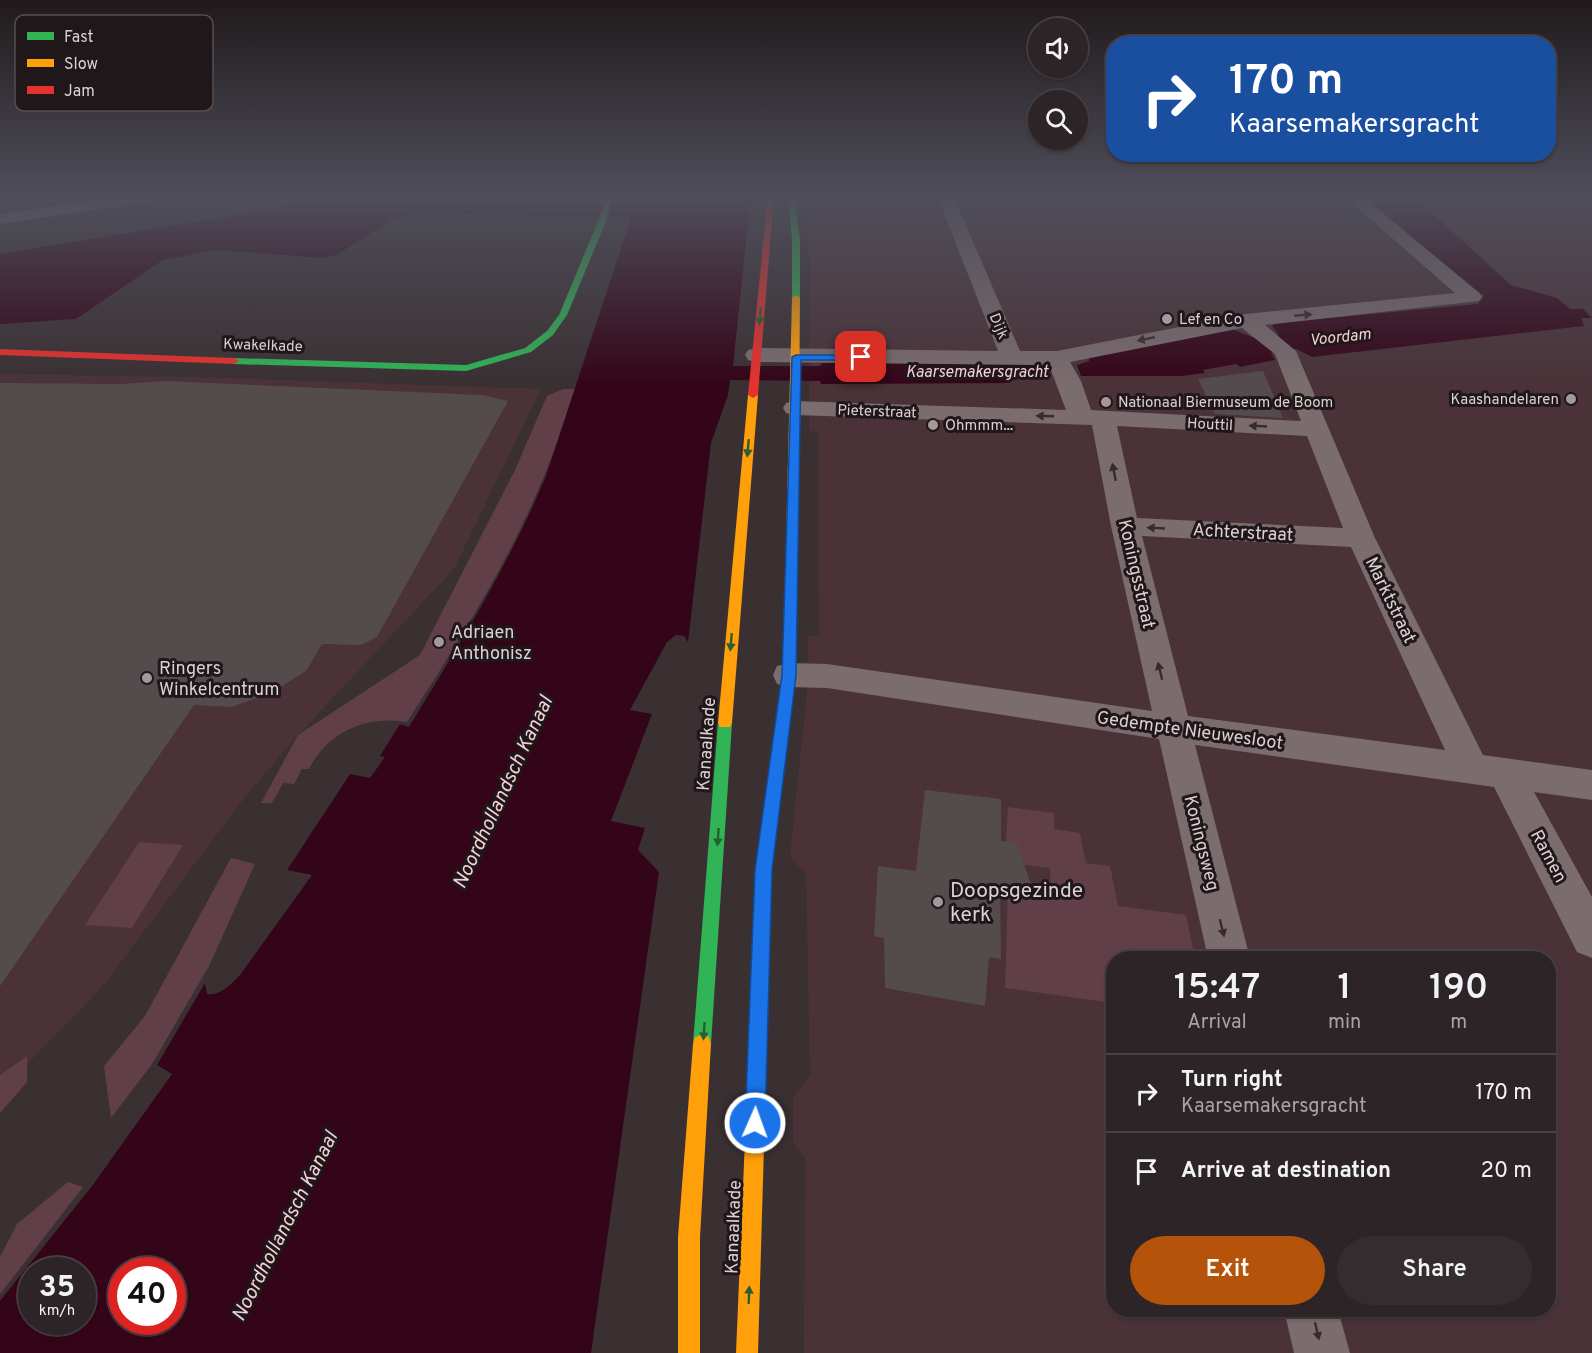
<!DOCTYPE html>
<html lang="en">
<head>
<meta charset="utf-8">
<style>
  body { margin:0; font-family:Overpass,sans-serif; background:#342c2e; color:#f1f3f6; height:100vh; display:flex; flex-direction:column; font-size:22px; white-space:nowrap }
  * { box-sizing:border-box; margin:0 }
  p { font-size:20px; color:#a6a4a7 }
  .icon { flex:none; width:33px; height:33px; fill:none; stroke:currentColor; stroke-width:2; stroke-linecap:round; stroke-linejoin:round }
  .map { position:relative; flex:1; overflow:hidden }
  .side { position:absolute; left:1106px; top:951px; width:450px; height:366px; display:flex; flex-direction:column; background:#2c2426; border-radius:24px; box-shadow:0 2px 4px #0004,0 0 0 2px #484143 }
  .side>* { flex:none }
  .guide { position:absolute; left:1106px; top:36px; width:450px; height:126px; border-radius:24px; box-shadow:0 2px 4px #0004,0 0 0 2px #484143; background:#1a4fa0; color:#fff; overflow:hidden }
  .tools { position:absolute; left:1028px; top:18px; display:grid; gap:12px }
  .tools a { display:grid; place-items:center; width:60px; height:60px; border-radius:50%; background:#2c2426; box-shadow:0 2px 4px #0004,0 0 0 2px #484143; font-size:30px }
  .speed { position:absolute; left:18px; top:1257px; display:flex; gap:12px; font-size:30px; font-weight:700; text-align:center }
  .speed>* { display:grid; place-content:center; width:78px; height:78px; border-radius:50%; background:#2c2426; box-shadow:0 2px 4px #0004,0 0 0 2px #484143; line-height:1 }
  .speed small { font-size:15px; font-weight:400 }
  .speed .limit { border:9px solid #d22; background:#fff; color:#111 }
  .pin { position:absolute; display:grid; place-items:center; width:51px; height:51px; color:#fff; margin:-26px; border-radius:12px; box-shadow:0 3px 9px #0006 }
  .me { position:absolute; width:66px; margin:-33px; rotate:2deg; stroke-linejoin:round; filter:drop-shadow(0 0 4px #0008) }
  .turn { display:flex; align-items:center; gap:21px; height:126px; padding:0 24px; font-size:27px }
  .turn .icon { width:78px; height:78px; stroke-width:2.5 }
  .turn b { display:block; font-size:42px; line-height:51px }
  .eta { display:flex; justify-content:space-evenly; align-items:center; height:102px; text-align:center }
  .eta b { font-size:36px; font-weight:600; line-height:42px }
  .action { display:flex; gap:12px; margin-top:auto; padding:12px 24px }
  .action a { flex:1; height:69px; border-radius:36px; background:#b45309; color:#fff; font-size:24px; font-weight:600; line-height:69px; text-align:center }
  .action a+a { background:#342c2e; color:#f1f3f6 }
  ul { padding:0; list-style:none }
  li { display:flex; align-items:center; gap:18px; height:78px; padding:0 24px; border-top:2px solid #484143 }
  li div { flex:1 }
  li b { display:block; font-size:22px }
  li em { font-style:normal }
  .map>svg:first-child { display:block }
  .built { fill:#4a3238; fill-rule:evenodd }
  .green { fill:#613f48 }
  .water { fill:#340518; fill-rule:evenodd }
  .building { fill:#544b4d }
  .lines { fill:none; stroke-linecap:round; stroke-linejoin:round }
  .street { fill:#7b6c6e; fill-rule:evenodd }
  .fast { fill:#30b455; fill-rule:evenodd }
  .slow { fill:#ff9f0a; fill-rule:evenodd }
  .jam { fill:#e5322d; fill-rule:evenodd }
  .oneway { fill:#362c2e }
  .oneway2 { fill:#275e34 }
  .route { fill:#1a73e8; stroke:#114b97; stroke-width:1.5 }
  .poi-dot { fill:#a4989b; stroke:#1f1719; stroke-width:2 }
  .labels { text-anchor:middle; stroke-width:6; stroke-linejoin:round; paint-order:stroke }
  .far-poi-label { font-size:15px; fill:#ddd0d3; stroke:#1f1719; text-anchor:start }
  .far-street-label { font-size:15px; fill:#ddd0d3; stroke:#1f1719 }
  .far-water-label { font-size:16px; font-style:italic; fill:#f5ced7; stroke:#1f1719 }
  .street-label { font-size:18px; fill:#ddd0d3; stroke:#1f1719 }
  .poi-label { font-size:18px; fill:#ddd0d3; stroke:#1f1719; text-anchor:start }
  .water-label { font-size:20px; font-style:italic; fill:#f5ced7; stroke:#1f1719 }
  .near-poi-label { font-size:21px; fill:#ddd0d3; stroke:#1f1719; text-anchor:start }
  .key { fill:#1f1719; stroke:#584e51; stroke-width:1.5 }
  .key-label { font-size:16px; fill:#ddd0d3 }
</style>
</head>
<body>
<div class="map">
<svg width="1592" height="1353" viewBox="0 0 1592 1353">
  <rect width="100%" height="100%" fill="#3a3032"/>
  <g class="built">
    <path d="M808,195H1592V1353H804L805,1159L793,1142V1098L810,1075L806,875L790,856L807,692L808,636H819L818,432L809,431L810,257L805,218L809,216ZM1113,958H1548V1310H1113Z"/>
    <polygon points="0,374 198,377 541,389 454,569 295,738 245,797 102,987 0,1092"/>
  </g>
  <g class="green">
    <path d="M563,389H576C560,435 544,481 522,525C489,594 448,658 407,722C367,715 328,731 309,769H302L294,784L283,783L272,803H261L298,735L420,655L515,470L547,396Z"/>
    <polygon points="1008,807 1054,813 1054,829 1080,833 1086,863 1110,866 1118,906 1186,915 1195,958 1113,958 1113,1003 1005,988 1008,889 1051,896 1050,868 1024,865 1006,842"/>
    <polygon points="139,842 183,845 132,928 85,925"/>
    <polygon points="231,858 255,864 209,966 152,1064 111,1118 104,1066 145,1016"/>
    <polygon points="27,1056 27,1082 0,1113 0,1075"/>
    <polygon points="68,1182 83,1187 0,1294 0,1257 17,1224"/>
  </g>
  <g class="water">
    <path d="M358,195H491L576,204H635L639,195H751L733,366H820L822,363L1043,365L1051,376L1015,379L1008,383L821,384L820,381L730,380L728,395L711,443L688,642L684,636L676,635L667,642L630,710L652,714L611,821L645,828L638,850L659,872L591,1353H0V1301L92,1186L172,1074L157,1065L205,983L207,994C221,996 231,984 240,975L312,875L287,870L350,774L370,778L385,757L380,756L400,724L409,727C459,645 509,565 546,476L631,218L429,213L394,218L337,255L322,258L217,250L163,260L76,319L0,324V254ZM32,1270H82V1322H32ZM122,1270H172V1322H122Z"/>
    <polygon points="1400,201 1420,202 1511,285 1557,298 1570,309 1583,309 1592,318 1581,318 1584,326 1312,357 1296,349 1271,352 1275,360 1240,367 1236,364 1203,370 1205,373 1182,376 1081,376 1077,365 1089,361 1089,358 1232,329 1254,338 1279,335 1272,326 1276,323 1478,304 1484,296 1371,204"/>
  </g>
  <g class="building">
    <polygon points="1263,371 1283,418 1215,414 1198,379"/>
    <polygon points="165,381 482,395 508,401 377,637 361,645 322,644 306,671 271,693 231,707 194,705 0,986 0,383 121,384"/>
    <polygon points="925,790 1001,799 1001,841 1017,843 1034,894 1000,890 1001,959 989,957 985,1006 885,988 884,938 874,936 878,866 916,871"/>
  </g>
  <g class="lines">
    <g class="street">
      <polygon points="127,195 168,195 160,200 0,224 0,214"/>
      <path d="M937,195H953L1020,351H1057L1245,314L1455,293L1343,195H1418L1417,201L1411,202L1371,203L1479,293L1482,297L1479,301L1265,325L1296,351L1375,538L1483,755L1592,770V800L1534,792L1592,897V958L1577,952L1494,787L1195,745L1250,958H1208L1159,739L827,688L789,687L777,684L773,675L777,666L789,663L827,664L1152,711L1111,526L1092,425L795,415L786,413L783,408L786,403L795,401L1066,410L1049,365L756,362L748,360L745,355L748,350L756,348L998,351ZM1242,328L1275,354L1301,421L1091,410L1081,381L1070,362ZM1117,426L1307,436L1343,528L1137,518ZM1142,536L1351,547L1445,750L1188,716Z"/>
      <polygon points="1284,1310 1338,1310 1350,1353 1294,1353"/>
    </g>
    <g class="fast">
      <polygon points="607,195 613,195 607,219 567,315 553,335 531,352 466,371 234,364 229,361 234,358 466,365 525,348 547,331 559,315 599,219"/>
      <polygon points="788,195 794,195 800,240 800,298 796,301 792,298 792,240"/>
      <polygon points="792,536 798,540 796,675 772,870 771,903 769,908 763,911 757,908 755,903 756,870 782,675 786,540"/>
      <polygon points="725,717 730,719 732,723 711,1044 709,1051 702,1053 695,1051 693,1044 718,723 720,719"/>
    </g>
    <g class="slow">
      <polygon points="796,295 800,298 798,540 792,544 786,540 792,298"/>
      <polygon points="753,392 758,395 732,723 730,727 720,727 718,723 748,395"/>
      <polygon points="763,895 769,898 771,903 758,1353 736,1353 755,903 757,898"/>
      <polygon points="702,1035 709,1037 711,1044 700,1237 700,1353 678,1353 678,1237 693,1044 695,1037"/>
    </g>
    <g class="jam">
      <polygon points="768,195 774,195 758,395 753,398 748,395"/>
      <polygon points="0,349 234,358 239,361 234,364 0,355"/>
    </g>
  </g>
  <defs><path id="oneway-solid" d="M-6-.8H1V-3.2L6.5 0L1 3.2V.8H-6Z" transform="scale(1.5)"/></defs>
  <g class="oneway">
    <use href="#oneway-solid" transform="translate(1303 315) rotate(-5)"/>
    <use href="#oneway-solid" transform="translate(1146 339) rotate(168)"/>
    <use href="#oneway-solid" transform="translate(1045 416) rotate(-178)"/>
    <use href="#oneway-solid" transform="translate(1258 426) rotate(-177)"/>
    <use href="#oneway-solid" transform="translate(1114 472) rotate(-101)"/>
    <use href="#oneway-solid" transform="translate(1156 528) rotate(-177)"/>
    <use href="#oneway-solid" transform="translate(1160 671) rotate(-104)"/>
    <use href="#oneway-solid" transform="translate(1222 928) rotate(76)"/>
    <use href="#oneway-solid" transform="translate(1317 1331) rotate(77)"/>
  </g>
  <g class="oneway2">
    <use href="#oneway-solid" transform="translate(760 316) rotate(95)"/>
    <use href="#oneway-solid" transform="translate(748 448) rotate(95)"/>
    <use href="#oneway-solid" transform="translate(731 642) rotate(95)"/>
    <use href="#oneway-solid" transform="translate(718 837) rotate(94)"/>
    <use href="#oneway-solid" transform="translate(704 1031) rotate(94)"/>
    <use href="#oneway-solid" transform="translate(749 1295) rotate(-88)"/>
  </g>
  <linearGradient id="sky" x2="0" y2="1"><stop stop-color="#201a1c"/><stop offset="0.51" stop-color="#4f4e5a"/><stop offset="1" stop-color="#4f4e5a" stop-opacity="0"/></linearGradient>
  <rect width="1592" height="384" fill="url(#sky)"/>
  <polygon class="route" points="796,355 861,355 866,357 861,360 801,360 796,675 772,870 765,1123 762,1130 755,1133 748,1130 745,1123 755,870 782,675 792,357"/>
  <g class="poi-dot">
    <circle cx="1167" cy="319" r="6"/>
    <circle cx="1571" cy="399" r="6"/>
    <circle cx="1106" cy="402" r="6"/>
    <circle cx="933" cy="425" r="6"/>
    <circle cx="439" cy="642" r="6"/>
    <circle cx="147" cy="678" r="6"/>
    <circle cx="938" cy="902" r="6"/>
  </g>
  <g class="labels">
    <g class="far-poi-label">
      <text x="1179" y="324">Lef en Co</text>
      <text x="1559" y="404" text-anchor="end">Kaashandelaren</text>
      <text x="1118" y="407">Nationaal Biermuseum de Boom</text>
      <text x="945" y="430">Ohmmm...</text>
    </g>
    <g class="far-street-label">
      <text transform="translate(999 326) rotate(67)" y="5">Dijk</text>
      <text transform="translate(263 345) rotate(2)" y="5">Kwakelkade</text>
      <text transform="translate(877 411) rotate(2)" y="5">Pieterstraat</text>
      <text transform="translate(1210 424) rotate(3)" y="5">Houttil</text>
    </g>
    <g class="far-water-label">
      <text transform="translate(1340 336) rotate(-6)" y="6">Voordam</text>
      <text x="977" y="377">Kaarsemakersgracht</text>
    </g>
    <g class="street-label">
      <text transform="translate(1243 532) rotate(3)" y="6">Achterstraat</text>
      <text transform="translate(1137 574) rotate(77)" y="6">Koningsstraat</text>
      <text transform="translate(1391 600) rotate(64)" y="6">Marktstraat</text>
      <text transform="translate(1190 730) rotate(8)" y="6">Gedempte Nieuwesloot</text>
      <text transform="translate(706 744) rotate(-86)" y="6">Kanaalkade</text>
      <text transform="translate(1202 843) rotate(76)" y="6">Koningsweg</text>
      <text transform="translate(1549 856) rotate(62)" y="6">Ramen</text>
      <text transform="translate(733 1227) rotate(-88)" y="6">Kanaalkade</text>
    </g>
    <g class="poi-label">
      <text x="451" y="638">Adriaen<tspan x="451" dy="21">Anthonisz</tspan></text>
      <text x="159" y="674">Ringers<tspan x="159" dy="21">Winkelcentrum</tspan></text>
    </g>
    <g class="water-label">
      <text transform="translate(502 792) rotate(-65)" y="7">Noordhollandsch Kanaal</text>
      <text transform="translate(284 1226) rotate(-63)" y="7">Noordhollandsch Kanaal</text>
    </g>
    <g class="near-poi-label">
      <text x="950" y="897">Doopsgezinde<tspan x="950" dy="24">kerk</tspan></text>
    </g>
  </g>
  <rect x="15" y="15" width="198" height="96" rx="9" class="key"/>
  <rect x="27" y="32" width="27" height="8" fill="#30b455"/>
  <rect x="27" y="59" width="27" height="8" fill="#ff9f0a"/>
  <rect x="27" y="86" width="27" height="8" fill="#e5322d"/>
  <g class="key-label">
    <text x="64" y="42">Fast</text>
    <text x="64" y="69">Slow</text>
    <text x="64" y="96">Jam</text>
  </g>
</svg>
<div class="tools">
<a><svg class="icon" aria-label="sound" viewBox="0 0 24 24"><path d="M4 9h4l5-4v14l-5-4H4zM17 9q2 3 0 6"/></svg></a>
<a><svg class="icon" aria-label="search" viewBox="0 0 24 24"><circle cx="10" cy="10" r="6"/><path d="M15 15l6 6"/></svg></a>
</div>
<div class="speed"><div>35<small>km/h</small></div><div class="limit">40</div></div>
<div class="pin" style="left:861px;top:357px;background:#d93025"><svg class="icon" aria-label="arrive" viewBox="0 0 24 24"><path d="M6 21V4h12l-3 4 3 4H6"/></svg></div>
<svg class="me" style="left:755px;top:1123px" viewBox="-20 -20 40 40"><circle r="17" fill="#1a73e8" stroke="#fff" stroke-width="3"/><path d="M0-11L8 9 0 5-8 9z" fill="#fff"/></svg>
<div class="guide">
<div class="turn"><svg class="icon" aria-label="right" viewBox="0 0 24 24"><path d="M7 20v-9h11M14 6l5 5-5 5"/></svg><div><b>170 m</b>Kaarsemakersgracht</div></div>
</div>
<section class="side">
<div class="eta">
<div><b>15:47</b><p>Arrival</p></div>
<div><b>1</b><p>min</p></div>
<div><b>190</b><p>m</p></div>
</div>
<ul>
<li><svg class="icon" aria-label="right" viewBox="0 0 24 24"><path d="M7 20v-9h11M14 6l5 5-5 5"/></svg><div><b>Turn right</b><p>Kaarsemakersgracht</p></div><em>170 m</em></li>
<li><svg class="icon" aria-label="arrive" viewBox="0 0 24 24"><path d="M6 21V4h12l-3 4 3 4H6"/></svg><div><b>Arrive at destination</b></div><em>20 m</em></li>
</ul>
<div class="action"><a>Exit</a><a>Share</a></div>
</section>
</div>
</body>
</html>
